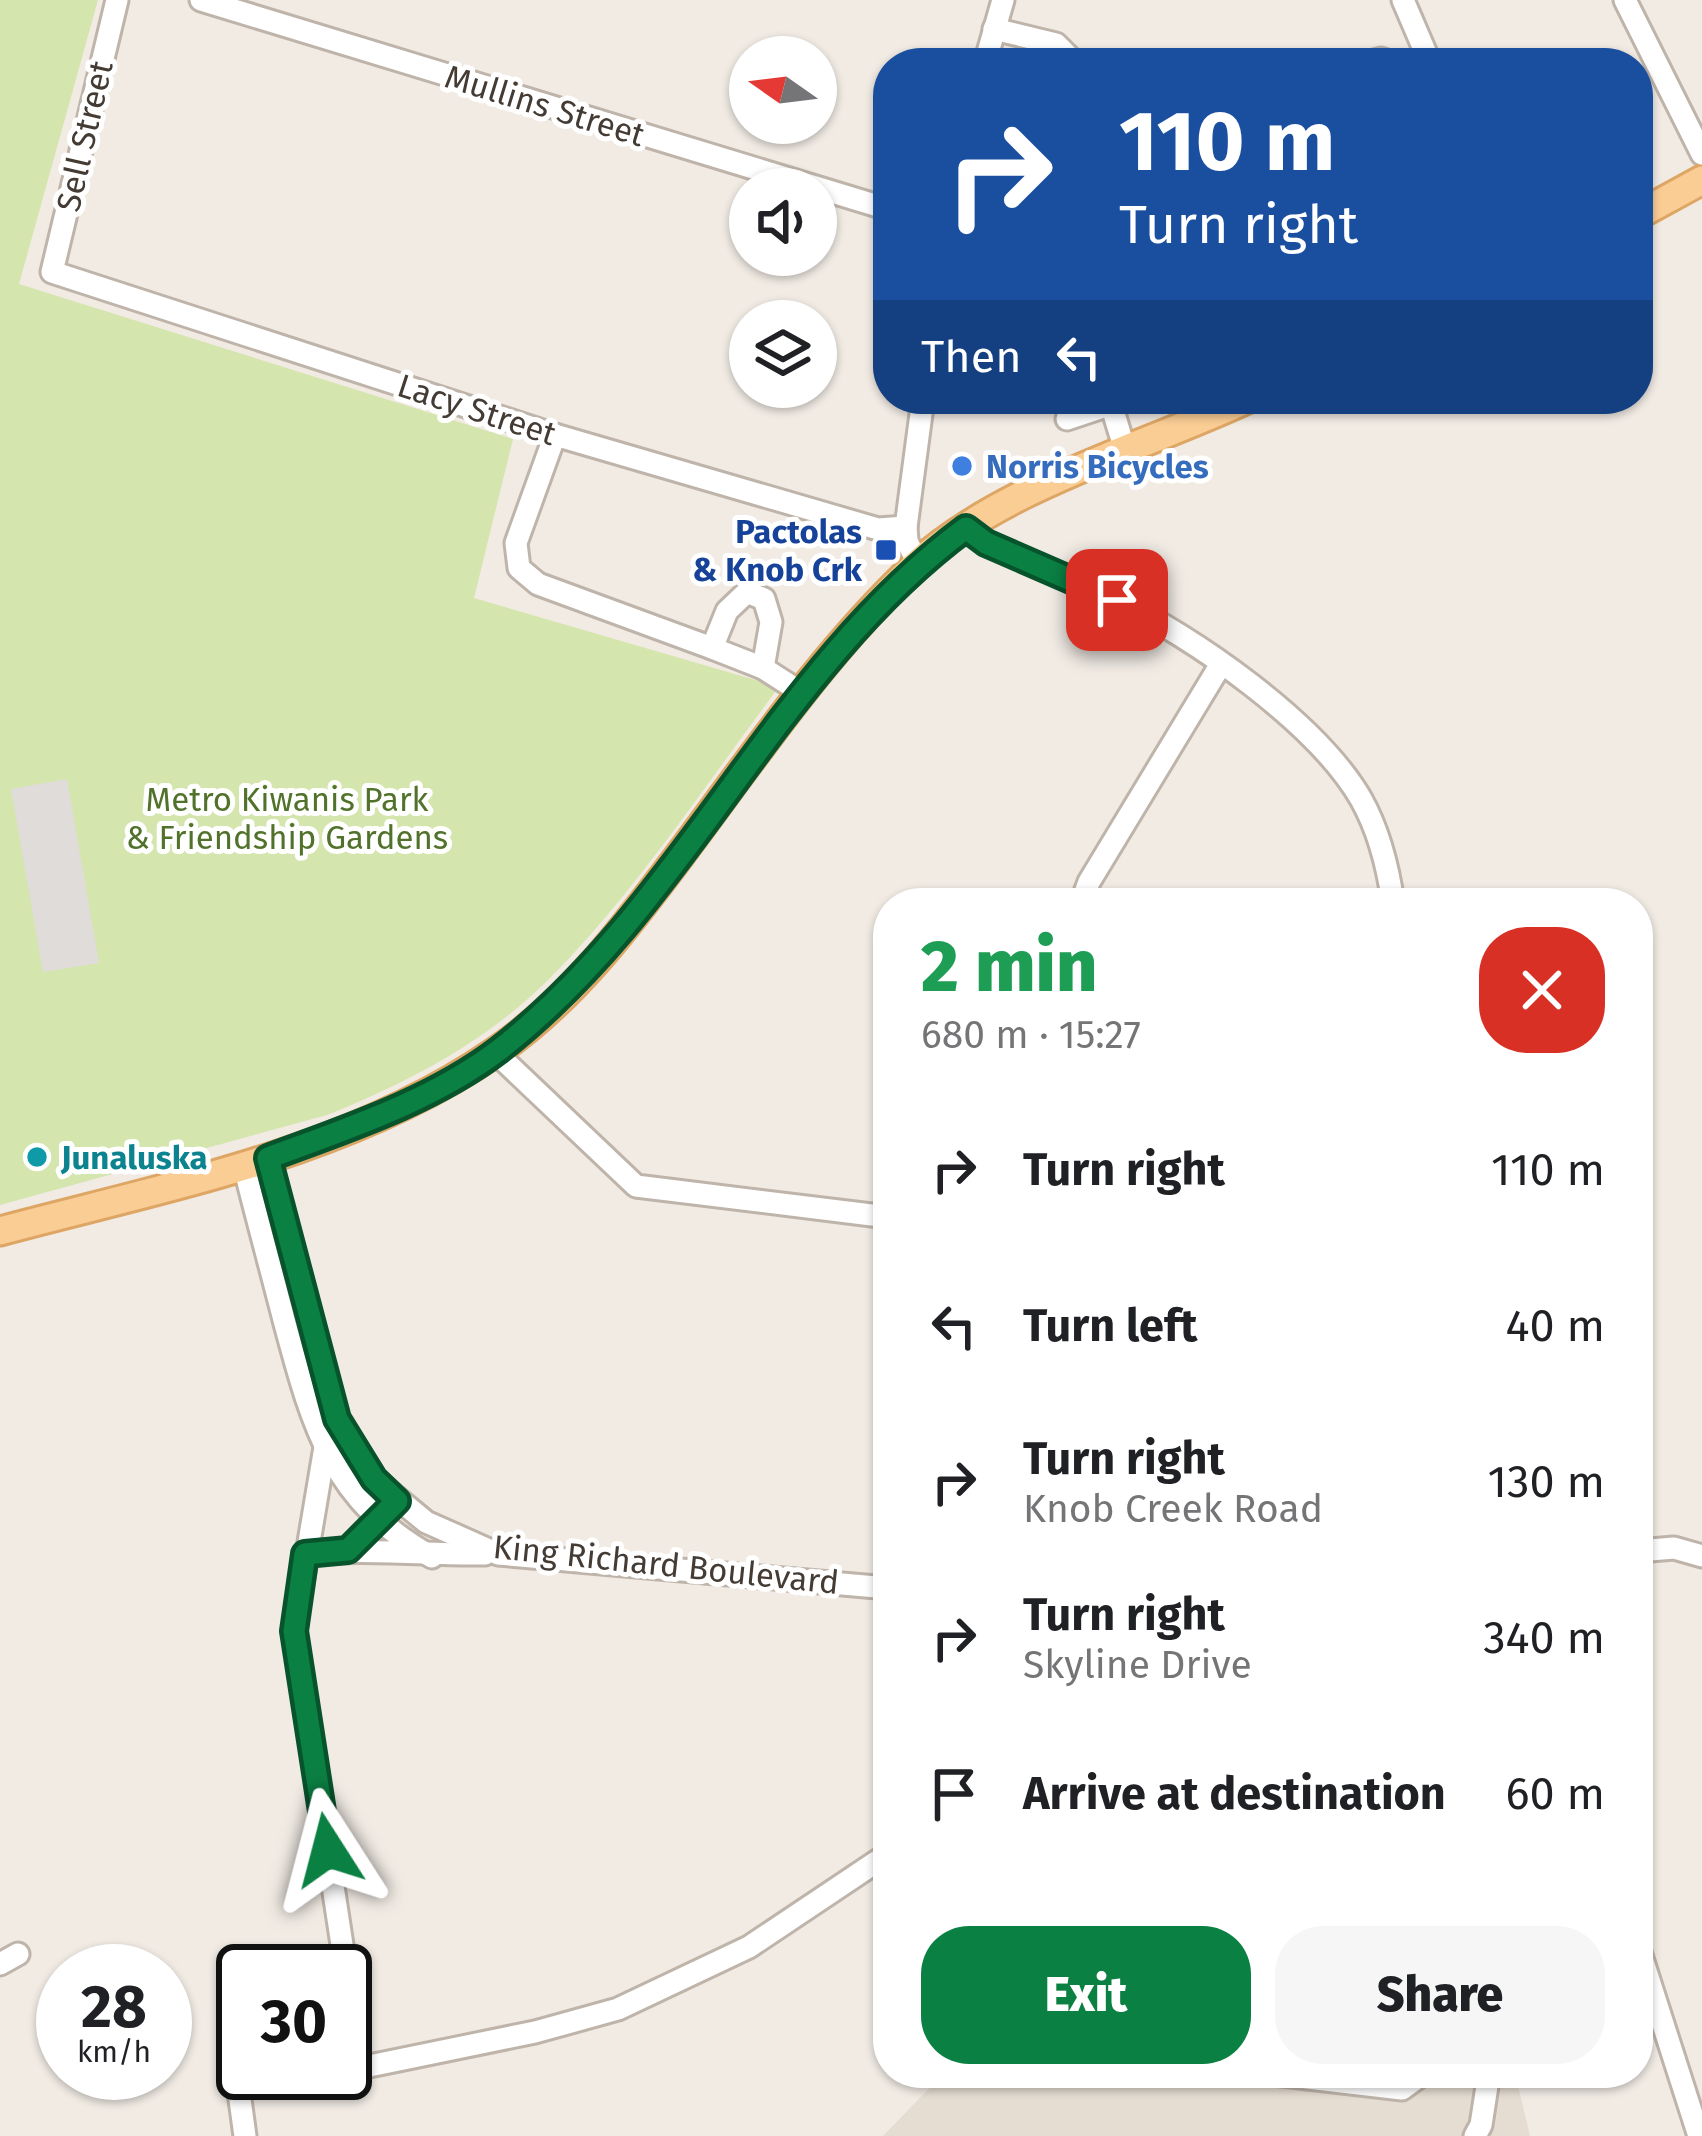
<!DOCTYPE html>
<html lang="en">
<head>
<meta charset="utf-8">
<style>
  body { margin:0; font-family:"Fira Sans",sans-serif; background:#f6f6f6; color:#202124; height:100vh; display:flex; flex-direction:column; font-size:45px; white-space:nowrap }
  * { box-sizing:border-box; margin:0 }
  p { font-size:39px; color:#757577 }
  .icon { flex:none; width:66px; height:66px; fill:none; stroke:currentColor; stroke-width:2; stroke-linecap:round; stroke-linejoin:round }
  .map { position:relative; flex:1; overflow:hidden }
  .sheet { position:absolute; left:873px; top:888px; width:780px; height:1200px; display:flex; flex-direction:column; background:#fff; border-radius:48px; box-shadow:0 3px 9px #0004 }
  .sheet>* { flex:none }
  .top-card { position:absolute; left:873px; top:48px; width:780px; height:366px; border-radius:48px; box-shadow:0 3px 9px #0004; background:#1a4fa0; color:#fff; overflow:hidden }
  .needle { width:78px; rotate:284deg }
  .tools { position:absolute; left:729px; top:36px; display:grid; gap:24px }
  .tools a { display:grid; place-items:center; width:108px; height:108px; border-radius:50%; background:#fff; box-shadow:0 3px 9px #0004; font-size:60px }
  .speed { position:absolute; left:36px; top:1944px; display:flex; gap:24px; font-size:60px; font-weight:700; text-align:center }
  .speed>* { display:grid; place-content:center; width:156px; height:156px; border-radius:50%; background:#fff; box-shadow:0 3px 9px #0004; line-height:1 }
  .speed small { font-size:30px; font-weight:400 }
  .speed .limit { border:6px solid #111; border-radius:18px; background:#fff; color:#111 }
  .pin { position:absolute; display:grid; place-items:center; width:102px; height:102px; color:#fff; margin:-51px; border-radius:24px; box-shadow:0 6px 18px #0006 }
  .me { position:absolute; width:132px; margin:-66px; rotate:351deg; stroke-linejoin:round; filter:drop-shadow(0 0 9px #0008) }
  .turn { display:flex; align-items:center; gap:42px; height:252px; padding:0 48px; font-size:54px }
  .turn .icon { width:156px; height:156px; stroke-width:2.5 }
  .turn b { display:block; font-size:84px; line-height:102px }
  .then { display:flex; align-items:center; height:114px; padding:0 48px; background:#0003; gap:24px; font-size:45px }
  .round { display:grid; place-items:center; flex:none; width:126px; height:126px; border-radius:48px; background:#f6f6f6 }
  .headline { display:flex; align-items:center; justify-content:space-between; height:204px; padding:0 48px }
  h1 { font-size:72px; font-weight:800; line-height:90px; color:#1e9e55 }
  .button { display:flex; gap:24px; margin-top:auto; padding:24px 48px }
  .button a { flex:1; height:138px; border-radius:48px; background:#0b8043; color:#fff; font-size:48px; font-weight:800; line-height:138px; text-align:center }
  .button a+a { background:#f6f6f6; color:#202124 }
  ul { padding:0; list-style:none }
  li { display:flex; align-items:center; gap:36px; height:156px; padding:0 48px }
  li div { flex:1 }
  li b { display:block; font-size:45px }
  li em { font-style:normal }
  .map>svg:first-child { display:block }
  .residential { fill:#e5dcd2 }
  .green { fill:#d5e5ae }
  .parking { fill:#dfdcd9 }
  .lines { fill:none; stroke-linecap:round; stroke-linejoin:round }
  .minor-casing { stroke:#bfb4aa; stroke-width:27 }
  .major-casing { stroke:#dea665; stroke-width:33 }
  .minor { stroke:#fff; stroke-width:21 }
  .major { stroke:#facd94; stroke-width:27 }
  .route-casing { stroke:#07532c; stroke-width:30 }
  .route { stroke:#0b8043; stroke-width:21 }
  .shop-dot { fill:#3f7fe0; stroke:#fff; stroke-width:4.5 }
  .transit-dot { fill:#1a4fb4; stroke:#fff; stroke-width:4.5 }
  .culture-dot { fill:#0f9aa8; stroke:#fff; stroke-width:4.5 }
  .labels { text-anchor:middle; stroke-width:10; stroke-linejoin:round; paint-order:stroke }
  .street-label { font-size:33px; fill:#433b34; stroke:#fff }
  .shop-label { font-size:33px; font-weight:bold; fill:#366cbe; stroke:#fff; text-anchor:start }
  .transit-label { font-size:33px; font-weight:bold; fill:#164399; stroke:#fff; text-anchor:end }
  .park-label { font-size:33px; fill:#51722a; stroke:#fff }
  .culture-label { font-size:33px; font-weight:bold; fill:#0d838f; stroke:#fff; text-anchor:start }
</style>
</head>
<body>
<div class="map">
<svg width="1702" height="2136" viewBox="0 0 1702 2136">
  <rect width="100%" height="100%" fill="#f1ebe4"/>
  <polygon class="residential" points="944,2073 1515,2073 1530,2136 883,2136"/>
  <path class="green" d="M0,0H98L19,284L513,439L474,598L779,687C705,785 633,896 546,982C484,1043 407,1083 327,1115L0,1205Z"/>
  <polygon class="parking" points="67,779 99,963 43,972 11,789"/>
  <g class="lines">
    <defs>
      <g id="minor">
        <polyline points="117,0 52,272 555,435 878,529 906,527"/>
        <polyline points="201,0 888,209"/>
        <polyline points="1403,0 1430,63"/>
        <polyline points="1625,0 1702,154"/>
        <polyline points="994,29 1056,44 1075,63"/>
        <polyline points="985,63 1003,0"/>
        <polyline points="1367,63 1381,59 1393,63"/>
        <polyline points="1111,404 1125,450"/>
        <polyline points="1067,419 1127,399"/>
        <polyline points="555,435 516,543 519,568 538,584 712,648 727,611 747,592 764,599 771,622 763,668"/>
        <path d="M966,528C1010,560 1065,575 1114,599C1193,636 1317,723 1361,799C1379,831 1388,867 1393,903"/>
        <polyline points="918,564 907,541 906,527 923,399"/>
        <polyline points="712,648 763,668 802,693"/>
        <polyline points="1081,903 1089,882 1221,664"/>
        <polyline points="496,1053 636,1186 888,1217"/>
        <polyline points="268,1158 337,1419 374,1479 426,1522 498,1554 888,1588"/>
        <path d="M244,1166C257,1218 271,1269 284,1320C312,1424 331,1501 432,1557"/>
        <polyline points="325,1447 294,1631 361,2069"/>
        <polyline points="1638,1551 1674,1548 1702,1556"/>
        <path d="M305,1554C365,1548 425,1555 485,1554"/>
        <polyline points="1638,1946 1699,2136"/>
        <polyline points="0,1964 18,1954"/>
        <polyline points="345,2071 535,2032 618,2009 749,1947 888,1854"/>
        <polyline points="1265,2073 1402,2089 1424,2073"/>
        <polyline points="245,2136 238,2085 330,2073"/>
        <polyline points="1475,2136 1481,2125 1489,2073"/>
      </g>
      <g id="major">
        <polyline points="1638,215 1702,180"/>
        <path d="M0,1231C168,1186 348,1153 494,1053C569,1003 626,927 680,855C754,756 825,651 915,566C998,488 1144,447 1247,399"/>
      </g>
    </defs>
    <use href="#minor" class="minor-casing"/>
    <use href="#major" class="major-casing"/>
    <use href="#minor" class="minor"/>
    <use href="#major" class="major"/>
  </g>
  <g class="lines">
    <defs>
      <path id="route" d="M328,1850L294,1631L305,1554L348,1550L397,1501L374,1479L337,1419L268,1158C346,1129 432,1101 499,1050C686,905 775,669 966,528L986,543L1117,600"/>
    </defs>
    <use href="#route" class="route-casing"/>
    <use href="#route" class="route"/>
  </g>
  <circle class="shop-dot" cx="962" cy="466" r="12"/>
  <rect class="transit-dot" x="874" y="538" width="24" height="24" rx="6"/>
  <circle class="culture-dot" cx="37" cy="1157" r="12"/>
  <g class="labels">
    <g class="street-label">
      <text transform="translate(545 105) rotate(17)" y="12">Mullins Street</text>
      <text transform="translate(84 136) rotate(-77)" y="12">Sell Street</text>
      <text transform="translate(477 409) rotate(18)" y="12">Lacy Street</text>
      <text transform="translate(666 1564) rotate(6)" y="12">King Richard Boulevard</text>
    </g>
    <g class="shop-label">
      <text x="986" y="478">Norris Bicycles</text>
    </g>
    <g class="transit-label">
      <text x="862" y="543">Pactolas<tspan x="862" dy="38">&amp; Knob Crk</tspan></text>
    </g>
    <g class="park-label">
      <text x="287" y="811">Metro Kiwanis Park<tspan x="287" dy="38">&amp; Friendship Gardens</tspan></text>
    </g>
    <g class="culture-label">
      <text x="61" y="1169">Junaluska</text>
    </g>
  </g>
</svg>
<div class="tools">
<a><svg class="needle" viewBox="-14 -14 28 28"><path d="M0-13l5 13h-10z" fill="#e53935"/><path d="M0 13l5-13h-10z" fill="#757577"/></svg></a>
<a><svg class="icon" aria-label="sound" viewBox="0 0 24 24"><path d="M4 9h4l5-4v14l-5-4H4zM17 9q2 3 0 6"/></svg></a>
<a><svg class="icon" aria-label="layers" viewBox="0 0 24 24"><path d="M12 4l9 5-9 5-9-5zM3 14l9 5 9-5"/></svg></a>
</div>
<div class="speed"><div>28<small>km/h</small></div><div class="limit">30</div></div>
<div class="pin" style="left:1117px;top:600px;background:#d93025"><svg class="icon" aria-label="arrive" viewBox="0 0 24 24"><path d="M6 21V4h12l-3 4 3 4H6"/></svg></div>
<svg class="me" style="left:328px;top:1850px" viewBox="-20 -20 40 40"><path d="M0-17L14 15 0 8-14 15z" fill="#0b8043" stroke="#fff" stroke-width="4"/></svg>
<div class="top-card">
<div class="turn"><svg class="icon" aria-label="right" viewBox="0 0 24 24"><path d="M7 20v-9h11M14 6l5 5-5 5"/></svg><div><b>110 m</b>Turn right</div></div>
<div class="then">Then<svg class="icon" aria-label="left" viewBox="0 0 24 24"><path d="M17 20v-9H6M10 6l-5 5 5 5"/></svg></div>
</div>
<section class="sheet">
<div class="headline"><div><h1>2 min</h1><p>680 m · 15:27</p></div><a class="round" style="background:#d93025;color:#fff"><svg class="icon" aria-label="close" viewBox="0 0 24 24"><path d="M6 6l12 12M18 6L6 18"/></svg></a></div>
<ul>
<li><svg class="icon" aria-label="right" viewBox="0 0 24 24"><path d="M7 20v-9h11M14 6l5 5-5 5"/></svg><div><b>Turn right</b></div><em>110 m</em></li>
<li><svg class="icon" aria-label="left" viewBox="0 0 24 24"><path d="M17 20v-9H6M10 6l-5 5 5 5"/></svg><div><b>Turn left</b></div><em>40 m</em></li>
<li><svg class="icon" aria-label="right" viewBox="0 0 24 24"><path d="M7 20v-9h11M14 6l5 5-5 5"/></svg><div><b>Turn right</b><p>Knob Creek Road</p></div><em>130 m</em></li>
<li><svg class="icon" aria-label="right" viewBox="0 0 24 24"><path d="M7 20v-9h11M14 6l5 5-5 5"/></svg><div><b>Turn right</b><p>Skyline Drive</p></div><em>340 m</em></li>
<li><svg class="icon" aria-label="arrive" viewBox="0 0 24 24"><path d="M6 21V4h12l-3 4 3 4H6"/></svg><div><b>Arrive at destination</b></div><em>60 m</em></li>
</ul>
<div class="button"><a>Exit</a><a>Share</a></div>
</section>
</div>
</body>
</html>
